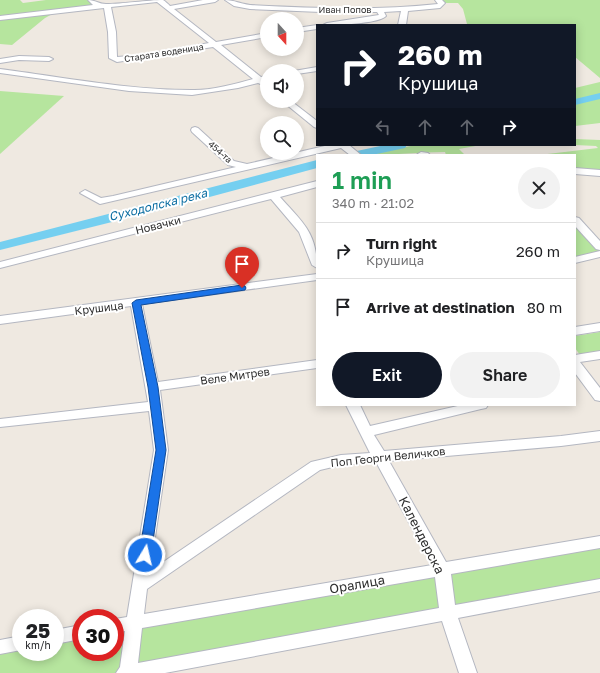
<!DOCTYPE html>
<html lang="en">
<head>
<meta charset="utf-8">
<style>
  body { margin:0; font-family:"Golos Text",sans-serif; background:#f2f2f2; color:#202124; height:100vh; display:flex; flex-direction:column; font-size:15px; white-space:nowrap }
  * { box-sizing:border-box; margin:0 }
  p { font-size:13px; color:#757577 }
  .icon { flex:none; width:22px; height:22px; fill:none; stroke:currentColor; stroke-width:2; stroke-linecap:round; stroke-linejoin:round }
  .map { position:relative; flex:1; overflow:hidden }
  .panel { position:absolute; left:316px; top:154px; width:260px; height:252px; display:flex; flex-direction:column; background:#fff; border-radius:0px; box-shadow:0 2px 10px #0003 }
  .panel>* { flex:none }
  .top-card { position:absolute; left:316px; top:24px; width:260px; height:122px; border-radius:0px; box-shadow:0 2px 10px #0003; background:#111827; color:#fff; overflow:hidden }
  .needle { width:26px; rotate:159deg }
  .buttons { position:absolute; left:260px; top:12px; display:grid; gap:8px }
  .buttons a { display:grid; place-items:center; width:44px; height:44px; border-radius:50%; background:#fff; box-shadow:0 2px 10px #0003; font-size:20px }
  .speed { position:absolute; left:12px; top:609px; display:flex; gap:8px; font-size:20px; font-weight:700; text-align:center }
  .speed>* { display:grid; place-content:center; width:52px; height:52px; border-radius:50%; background:#fff; box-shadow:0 2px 10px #0003; line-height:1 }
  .speed small { font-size:10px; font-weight:400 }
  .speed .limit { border:6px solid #d22; background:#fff; color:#111 }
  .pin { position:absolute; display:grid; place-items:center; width:34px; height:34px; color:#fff; margin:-41px -17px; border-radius:50% 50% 50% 0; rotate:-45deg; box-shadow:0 0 4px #0007 }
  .pin .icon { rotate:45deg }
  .me { position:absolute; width:44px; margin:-22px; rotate:9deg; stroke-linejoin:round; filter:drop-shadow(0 0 3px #0008) }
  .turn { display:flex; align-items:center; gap:14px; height:84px; padding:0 16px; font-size:18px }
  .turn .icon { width:52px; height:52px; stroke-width:2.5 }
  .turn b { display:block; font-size:28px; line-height:34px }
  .lanes { display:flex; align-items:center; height:38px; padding:0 16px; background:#0003; justify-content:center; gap:20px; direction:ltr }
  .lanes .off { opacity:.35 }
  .round { display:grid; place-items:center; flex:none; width:42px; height:42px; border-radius:21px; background:#f2f2f2 }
  .summary { display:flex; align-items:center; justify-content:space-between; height:68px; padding:0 16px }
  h1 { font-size:24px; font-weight:600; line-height:30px; color:#1e9e55 }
  .primary-button { display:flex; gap:8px; margin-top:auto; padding:8px 16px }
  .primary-button a { flex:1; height:46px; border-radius:24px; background:#111827; color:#fff; font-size:16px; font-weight:600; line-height:46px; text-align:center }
  .primary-button a+a { background:#f2f2f2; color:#202124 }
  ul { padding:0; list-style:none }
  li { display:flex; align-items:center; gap:12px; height:56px; padding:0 16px; border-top:1px solid #e0e0e0 }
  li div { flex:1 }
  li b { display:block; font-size:15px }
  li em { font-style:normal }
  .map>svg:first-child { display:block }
  .green { fill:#b6e59e }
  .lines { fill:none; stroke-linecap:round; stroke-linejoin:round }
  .river { fill:#75cff0; fill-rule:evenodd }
  .minor-casing { stroke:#b4b7c1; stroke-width:2 }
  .minor { fill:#fff; fill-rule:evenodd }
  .route { fill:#1a73e8; stroke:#114b97 }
  .labels { text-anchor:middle; stroke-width:4; stroke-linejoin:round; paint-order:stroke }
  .far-street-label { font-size:9px; fill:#2e2e2e; stroke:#fff }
  .street-label { font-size:11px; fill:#2e2e2e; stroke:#fff }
  .water-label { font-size:12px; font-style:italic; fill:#0d6fa3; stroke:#fff }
  .near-street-label { font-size:13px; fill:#2e2e2e; stroke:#fff }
</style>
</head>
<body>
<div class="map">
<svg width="600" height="673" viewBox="0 0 600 673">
  <rect width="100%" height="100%" fill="#efe9e1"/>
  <g class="green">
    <polygon points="0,0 20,0 23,3 46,0 87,0 94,6 58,11 45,18 12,45 0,44"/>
    <polygon points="442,0 600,0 600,78 575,57 575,25 459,25 467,24 463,9 458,3 445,3"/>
    <polygon points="600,82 600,123 575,126 575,88"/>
    <polygon points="0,91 64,96 0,154"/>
    <polygon points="575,139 600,140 600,172 575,169 575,155 539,155 598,148 596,146 575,145"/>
    <path d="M415,145H481L459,149L464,154L446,155L445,152C420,152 395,155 370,155Z"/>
    <polygon points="575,220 600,247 600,254 575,260"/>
    <polygon points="600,332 600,352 580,355 575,348 575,336"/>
    <polygon points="600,542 600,585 125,673 0,673 0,647 21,643 21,652 55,652 55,637 81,632 81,652 115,652 115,626"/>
  </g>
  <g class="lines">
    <g class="river">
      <polygon points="600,93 600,99 575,105 575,99"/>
      <polygon points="385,145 407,145 405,148 372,155 350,155 352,152"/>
      <polygon points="317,160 317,168 176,206 0,250 0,242"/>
    </g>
    <defs>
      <g id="minor">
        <path d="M88,0C95,0 99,4 106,4C121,4 149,0 163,0C165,1 168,4 170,6L203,0H218L215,2L174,9L216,42L267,33V37L221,45L261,77L267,76V80L265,81L267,83L263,85L258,83L238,88L192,95L129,91L0,73V69C63,77 127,90 191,90C210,91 235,84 253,79L213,47L117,62L109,58L108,32L104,8L0,20V16L93,5ZM157,2L209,43L143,55L117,57L116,32L111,7Z"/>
        <path d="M225,0C234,0 241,4 250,5C313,8 375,11 438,4L435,0H442L445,3L440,8L408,11L406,25H398L401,11L384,12L386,16C378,24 336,25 323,25L327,23L379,15L377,12H321L250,9L234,6Z"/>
        <polygon points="317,25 317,29 297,32 297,28"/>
        <polygon points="19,56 49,57 53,59 49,61 19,60 0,63 0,59"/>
        <polygon points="317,67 317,71 297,74 297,71 294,71"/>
        <polygon points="282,101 291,101 317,121 317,128 314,127"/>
        <polygon points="195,127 198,128 234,161 247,164 329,145 349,145 361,155 350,155 341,148 100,204 80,193 85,190 101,198 113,196 236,167 228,165 192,132 191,130 192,128"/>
        <polygon points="421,152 428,153 430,155 416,155"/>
        <polygon points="575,168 600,170 600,176 575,174"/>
        <path d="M317,181V187L280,197C302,222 317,232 317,268L312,265L299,232L271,199L0,268V262Z"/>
        <polygon points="575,217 579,218 600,241 600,250 596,249 575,226"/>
        <polygon points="600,251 600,257 575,263 575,257"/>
        <path d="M317,274V280L142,304L158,382L317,360V368L160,390L168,450L150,571L311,462L341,455L370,453L346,405H360L370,426L462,405H488L486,408L481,409L374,435L384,451L561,436L600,431V441L561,446L389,461L446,562L600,536V548L451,574L455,605L600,579V591L458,618L477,673H459L442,621L165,673H116L120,667L125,631L115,633V619L127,617L154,450L149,411L0,427V419L148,402L131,306L0,324V316ZM376,462L432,565L144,614L147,589L320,470L341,465ZM435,577L439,608L138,663L142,628Z"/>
        <polygon points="600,323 600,331 575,335 575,327"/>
        <polygon points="600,351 600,359 580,362 600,388 600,401 595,400 575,373 575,355"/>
        <polygon points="81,625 81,639 55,644 55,630"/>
        <polygon points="21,636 21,650 0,654 0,640"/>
      </g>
    </defs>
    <use href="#minor" class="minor-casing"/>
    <use href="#minor" class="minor"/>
  </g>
  <polygon class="route" points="242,285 245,286 246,288 245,290 141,305 158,387 166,450 151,555 149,559 145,560 141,559 139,555 156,450 148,387 132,303 136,300"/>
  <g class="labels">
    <g class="far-street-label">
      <text x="345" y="13">Иван Попов</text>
      <text transform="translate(164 53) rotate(-9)" y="3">Старата воденица</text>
      <text transform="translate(220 152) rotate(41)" y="3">454-та</text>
    </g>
    <g class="street-label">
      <text transform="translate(158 225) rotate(-14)" y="4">Новачки</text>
      <text transform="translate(99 308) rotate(-7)" y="4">Крушица</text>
      <text transform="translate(235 376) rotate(-8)" y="4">Веле Митрев</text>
      <text transform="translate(388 457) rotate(-6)" y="4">Поп Георги Величков</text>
    </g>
    <g class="water-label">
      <text transform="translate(158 205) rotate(-14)" y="4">Суходолска река</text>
    </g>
    <g class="near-street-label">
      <text transform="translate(422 535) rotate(63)" y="5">Календерска</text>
      <text transform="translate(357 584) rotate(-10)" y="5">Оралица</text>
    </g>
  </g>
</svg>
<div class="buttons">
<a><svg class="needle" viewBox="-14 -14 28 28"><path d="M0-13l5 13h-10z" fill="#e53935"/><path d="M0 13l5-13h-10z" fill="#757577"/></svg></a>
<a><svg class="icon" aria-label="sound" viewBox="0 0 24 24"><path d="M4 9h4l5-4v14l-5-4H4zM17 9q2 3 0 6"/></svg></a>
<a><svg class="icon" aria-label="search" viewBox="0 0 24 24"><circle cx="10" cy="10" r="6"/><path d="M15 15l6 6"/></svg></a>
</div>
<div class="speed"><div>25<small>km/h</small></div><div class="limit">30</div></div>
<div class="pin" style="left:242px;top:288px;background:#d93025"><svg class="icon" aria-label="arrive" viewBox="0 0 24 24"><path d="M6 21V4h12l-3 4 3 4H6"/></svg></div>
<svg class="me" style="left:145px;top:555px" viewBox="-20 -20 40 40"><circle r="17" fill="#1a73e8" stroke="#fff" stroke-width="3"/><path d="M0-11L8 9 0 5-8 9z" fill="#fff"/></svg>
<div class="top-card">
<div class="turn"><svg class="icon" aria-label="right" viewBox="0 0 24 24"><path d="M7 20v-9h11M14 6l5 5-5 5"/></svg><div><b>260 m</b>Крушица</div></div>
<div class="lanes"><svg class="icon off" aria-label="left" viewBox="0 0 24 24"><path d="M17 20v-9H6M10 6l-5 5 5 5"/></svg><svg class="icon off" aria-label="ahead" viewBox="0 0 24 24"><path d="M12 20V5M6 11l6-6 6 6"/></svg><svg class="icon off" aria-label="ahead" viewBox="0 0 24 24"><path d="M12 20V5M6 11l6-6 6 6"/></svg><svg class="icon" aria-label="right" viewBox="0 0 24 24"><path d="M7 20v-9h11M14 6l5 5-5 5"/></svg></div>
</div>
<section class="panel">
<div class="summary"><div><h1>1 min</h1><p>340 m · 21:02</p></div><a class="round"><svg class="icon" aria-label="close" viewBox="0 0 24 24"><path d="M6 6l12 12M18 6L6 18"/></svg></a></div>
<ul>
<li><svg class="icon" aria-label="right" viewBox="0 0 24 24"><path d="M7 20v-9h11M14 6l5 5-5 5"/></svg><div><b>Turn right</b><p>Крушица</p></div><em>260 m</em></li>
<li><svg class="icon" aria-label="arrive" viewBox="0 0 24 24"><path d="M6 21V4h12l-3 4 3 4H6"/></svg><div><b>Arrive at destination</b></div><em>80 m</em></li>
</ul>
<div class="primary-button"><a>Exit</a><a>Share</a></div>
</section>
</div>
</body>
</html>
